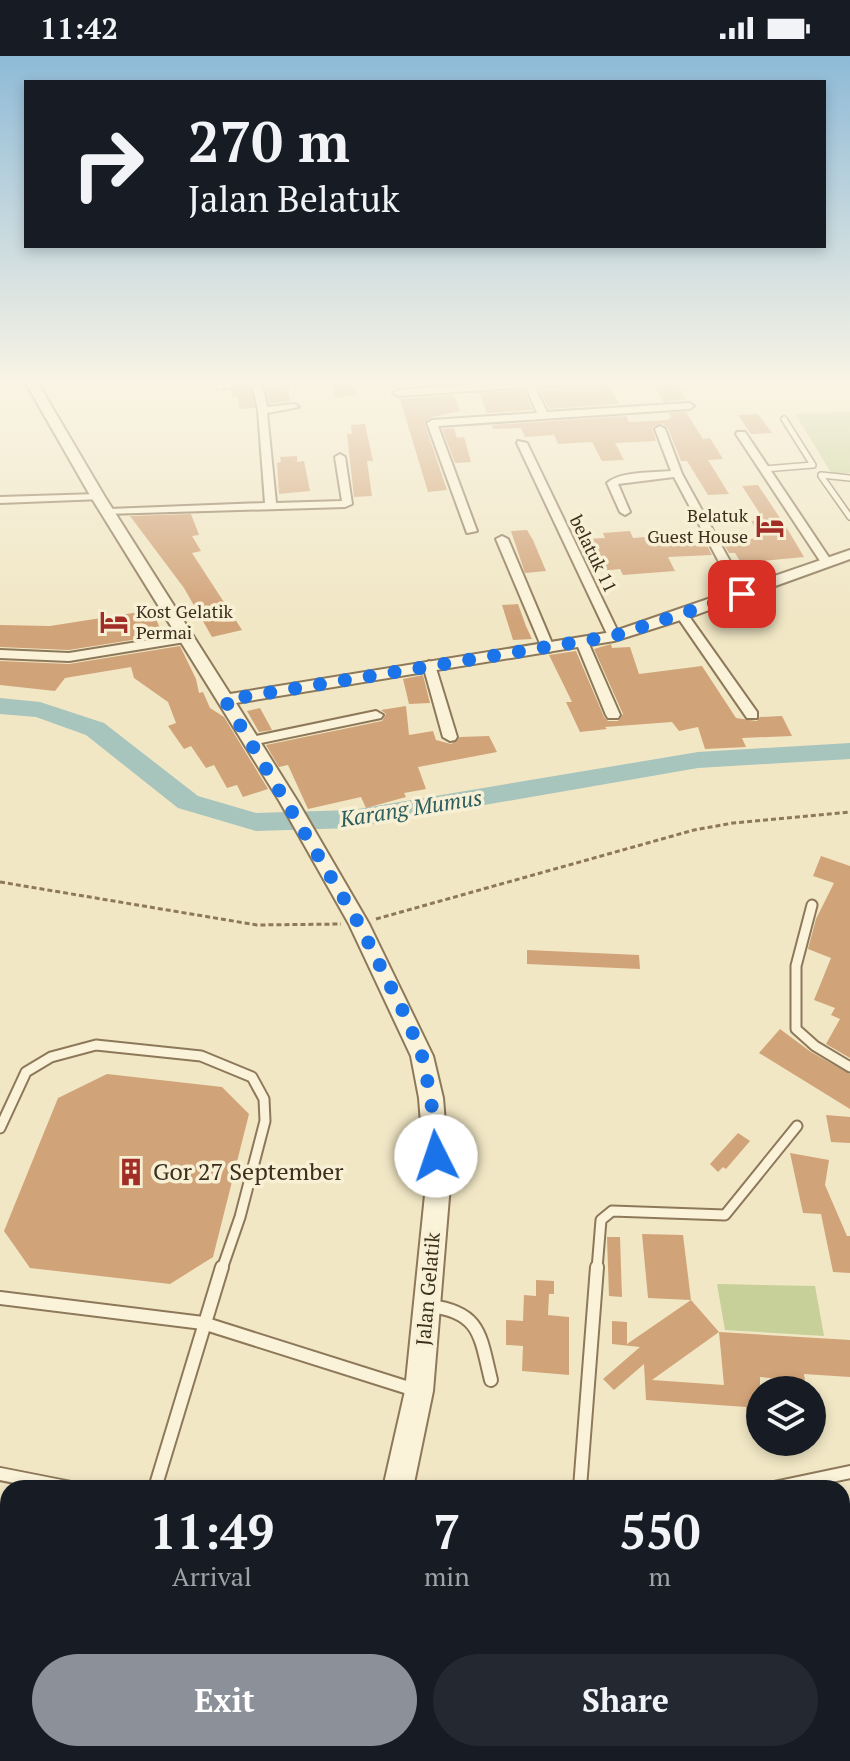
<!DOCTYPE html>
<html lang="en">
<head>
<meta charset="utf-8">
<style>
  body { margin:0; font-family:"PT Serif",serif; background:#242831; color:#f1f3f6; height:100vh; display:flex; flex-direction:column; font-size:30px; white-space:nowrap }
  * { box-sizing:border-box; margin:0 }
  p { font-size:26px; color:#9ea1a6 }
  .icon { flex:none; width:44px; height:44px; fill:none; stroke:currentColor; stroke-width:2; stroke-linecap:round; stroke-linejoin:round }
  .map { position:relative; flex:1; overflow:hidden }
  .panel { position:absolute; left:0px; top:1424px; width:850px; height:282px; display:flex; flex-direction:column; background:#171b24; border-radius:24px 24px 0 0; box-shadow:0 4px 12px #0003 }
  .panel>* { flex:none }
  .guide { position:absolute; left:24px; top:24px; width:802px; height:168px; border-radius:0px; box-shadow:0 4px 12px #0003; background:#171b24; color:#f1f3f6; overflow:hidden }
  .buttons { position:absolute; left:746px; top:1320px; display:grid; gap:16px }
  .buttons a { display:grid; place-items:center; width:80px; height:80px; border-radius:50%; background:#171b24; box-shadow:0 4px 12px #0003; font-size:40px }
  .pin { position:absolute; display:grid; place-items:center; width:68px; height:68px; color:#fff; margin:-34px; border-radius:16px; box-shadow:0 4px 12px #0006 }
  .me { position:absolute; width:88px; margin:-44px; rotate:356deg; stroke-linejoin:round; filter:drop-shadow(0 0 6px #0008) }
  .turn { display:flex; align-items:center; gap:28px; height:168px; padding:0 32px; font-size:36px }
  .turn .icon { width:104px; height:104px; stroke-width:2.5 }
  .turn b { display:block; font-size:56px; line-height:68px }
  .eta { display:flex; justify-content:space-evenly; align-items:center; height:136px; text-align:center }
  .eta b { font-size:48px; font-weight:800; line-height:56px }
  .button { display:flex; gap:16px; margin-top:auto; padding:16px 32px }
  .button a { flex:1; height:92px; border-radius:48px; background:#8c9099; color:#fff; font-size:32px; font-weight:800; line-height:92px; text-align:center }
  .button a+a { background:#242831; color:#f1f3f6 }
  .status { display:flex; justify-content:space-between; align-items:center; height:56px; padding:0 40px; background:#171b24; direction:ltr }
  .status svg { height:22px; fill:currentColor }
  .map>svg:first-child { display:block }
  .green { fill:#c6d098 }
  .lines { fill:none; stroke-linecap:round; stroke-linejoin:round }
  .river { fill:#a7c4bd; fill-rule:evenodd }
  .building { fill:#d1a379; fill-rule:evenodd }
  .service-far2-casing { stroke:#8d785a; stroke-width:8 }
  .service-far1-casing { stroke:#8d785a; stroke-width:13 }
  .service-casing { stroke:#8d785a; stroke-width:16 }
  .minor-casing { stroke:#8d785a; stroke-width:4 }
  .tertiary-casing { stroke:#8d785a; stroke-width:4 }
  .path-far1 { stroke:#8d785a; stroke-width:2; stroke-dasharray:4 3; stroke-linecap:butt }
  .path { stroke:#8d785a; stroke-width:3; stroke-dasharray:5 3; stroke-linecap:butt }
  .service-far2 { stroke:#fbf3d9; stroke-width:5 }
  .service-far1 { stroke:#fbf3d9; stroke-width:9 }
  .service { stroke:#fbf3d9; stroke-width:12 }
  .minor { fill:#fbf3d9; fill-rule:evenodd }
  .tertiary { fill:#fbf3d9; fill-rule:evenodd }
  .route { stroke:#1a73e8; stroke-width:14; stroke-dasharray:0 25.2 }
  .labels { text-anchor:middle; stroke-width:7; stroke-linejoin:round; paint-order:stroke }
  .far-poi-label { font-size:18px; fill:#3c2f1e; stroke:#f8f0d5; text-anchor:end }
  .far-street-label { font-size:18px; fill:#3c2f1e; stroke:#f8f0d5 }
  .street-label { font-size:20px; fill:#3c2f1e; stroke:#f8f0d5 }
  .water-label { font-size:22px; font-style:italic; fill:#2d5d5d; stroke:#f8f0d5 }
  .near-poi-label { font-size:24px; fill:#3c2f1e; stroke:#f8f0d5; text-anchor:start }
</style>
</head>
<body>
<div class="status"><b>11:42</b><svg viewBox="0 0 49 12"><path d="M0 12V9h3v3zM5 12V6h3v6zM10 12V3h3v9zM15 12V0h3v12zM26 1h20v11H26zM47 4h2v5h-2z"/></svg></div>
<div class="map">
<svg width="850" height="1705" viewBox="0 0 850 1705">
  <rect width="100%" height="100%" fill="#f1e7c5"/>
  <g class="green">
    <polygon points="850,356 850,417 832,418 795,358"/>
    <polygon points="717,1228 815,1230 824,1280 725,1274"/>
  </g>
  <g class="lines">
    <polygon class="river" points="0,642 40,646 104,667 198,740 256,757 352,754 698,696 850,687 850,703 698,712 352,772 256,775 178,752 86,679 36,661 0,658"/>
  </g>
  <g class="building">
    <polygon points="230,324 251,324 255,352 239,353 238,341 232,341"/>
    <polygon points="331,324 353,324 357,340 335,341"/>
    <polygon points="599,326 607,326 619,348 549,353 540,334 592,330"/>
    <polygon points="678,328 686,343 663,346 655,329"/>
    <polygon points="288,332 290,345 269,348 266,333"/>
    <polygon points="524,334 533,354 487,357 479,337"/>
    <polygon points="454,339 460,355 432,361 424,366 447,434 428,436 400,343"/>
    <polygon points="686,356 703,383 710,382 723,403 708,404 729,438 708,439 687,405 681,405 668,372 662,367 652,372 656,385 615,387 624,404 602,405 592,386 558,388 554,379 525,381 521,372 493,373 492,369 626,360 629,366 666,364 671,362 669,357"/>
    <polygon points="758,358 772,377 751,378 738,359"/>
    <polygon points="365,368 373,405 367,405 372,440 354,441 347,378 352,378 351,369"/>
    <polygon points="454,372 457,382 464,381 471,406 455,407 442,373"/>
    <polygon points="297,400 297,406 304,405 310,435 279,438 277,407 281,406 280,401"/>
    <polygon points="758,429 788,474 804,501 741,507 735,497 729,497 722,485 762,482 751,465 764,464 742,430"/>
    <polygon points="191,458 199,479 192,480 201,495 192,497 242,574 212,581 184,532 130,460"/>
    <polygon points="527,474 533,484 546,515 525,517 511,475"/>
    <polygon points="630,475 633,482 657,480 660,487 704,484 712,499 668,501 675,515 623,519 620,513 601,515 586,483 605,482 603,477"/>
    <polygon points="518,548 526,570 532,583 513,584 502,549"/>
    <polygon points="152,554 163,579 69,594 0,591 0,569 50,570"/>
    <polygon points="611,588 612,592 630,591 639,618 702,610 736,662 757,665 760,661 782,660 792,680 742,682 746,691 705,693 698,671 679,675 672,666 605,671 607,673 580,676 566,646 572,646 549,599 576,595 604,661 608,665 618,665 623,658 594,593"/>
    <polygon points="180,590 196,623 199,637 203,636 210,652 224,661 268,733 243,741 237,729 227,732 214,709 206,712 191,690 184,693 168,670 176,667 168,646 134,622 131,611 65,622 55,635 0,629 0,605 69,608"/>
    <polygon points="423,619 430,647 409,648 403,623"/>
    <polygon points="406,650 409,679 433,675 436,684 451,688 460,681 489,680 497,696 418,711 426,733 404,737 406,741 366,752 361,741 308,753 288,709 279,711 266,689 382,665 386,658 381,654"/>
    <polygon points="260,652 272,674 259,676 247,655"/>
    <polygon points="821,800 850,810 850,1002 826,988 840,963 831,959 835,952 814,944 831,902 808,893 816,863 834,827 813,820"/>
    <polygon points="527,894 639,899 640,913 527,908"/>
    <polygon points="780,973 811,996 850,1018 850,1053 759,997"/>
    <polygon points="107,1018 222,1031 249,1058 213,1201 170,1228 30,1212 4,1175 58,1042"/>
    <polygon points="826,1059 850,1061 850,1087 831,1086"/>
    <polygon points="738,1077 750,1085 726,1113 723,1111 718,1116 710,1108"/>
    <polygon points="790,1097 829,1104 825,1129 847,1180 850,1180 850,1217 833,1216 821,1158 803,1157"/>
    <polygon points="642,1178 683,1179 691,1244 648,1242"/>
    <polygon points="607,1181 620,1181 622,1241 609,1240"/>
    <polygon points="536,1224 554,1225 554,1238 549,1238 548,1259 569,1261 569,1319 522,1315 523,1290 506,1289 506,1264 523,1265 524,1239 536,1240"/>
    <path d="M691,1244L719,1276L850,1284V1321L804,1318L805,1325L760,1321V1359L746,1356V1351L646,1344L644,1308L614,1334L603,1323L640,1291L612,1288V1265L627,1266V1288ZM719,1276L724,1329L652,1324Z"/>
  </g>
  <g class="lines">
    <defs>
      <g id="service-far2">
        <polyline points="764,413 813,409 784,363"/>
        <polyline points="821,419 850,422"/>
        <polyline points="821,420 850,461"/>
      </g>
      <g id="service-far1">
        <polyline points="812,849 796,910 796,973 815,990 850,1011"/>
        <polyline points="0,1072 26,1016 51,1001 96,989 201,1000 252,1021 264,1043 265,1065 240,1161 222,1213"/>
        <polyline points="597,1213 601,1164 612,1155 725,1159 797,1070"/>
      </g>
      <g id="service">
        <polyline points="0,1242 203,1267 415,1334"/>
        <path d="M430,1250C481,1256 480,1280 491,1324"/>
        <polyline points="0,1418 71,1432"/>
        <polyline points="155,1432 222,1211"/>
        <polyline points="580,1432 597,1211"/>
        <polyline points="774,1432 850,1416"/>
        <polyline points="23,1698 23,1705"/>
        <polyline points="576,1698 577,1705"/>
        <polyline points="250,1705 251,1698"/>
        <polyline points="422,1705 423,1698"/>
        <polyline points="604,1705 612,1698"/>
      </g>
      <g id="minor">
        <polygon points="522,324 597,324 592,327 535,331 547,356 689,347 694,350 689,353 438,370 477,475 467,477 427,367 432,364 537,357 526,331 398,340 393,337 398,334"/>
        <polygon points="258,329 263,332 267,351 294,348 299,351 267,357 276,447 342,445 335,401 340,398 345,401 352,448 345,451 105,458 104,456 109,453 265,447 258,354 253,332"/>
        <path d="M660,370L665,373L682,418L748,538L746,541L742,542L736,538L674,421L618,428L630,456L625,459L620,456L607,427C621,415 652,417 671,415L655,373Z"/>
        <polygon points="737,376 745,376 832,506 830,508 822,508 736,378"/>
        <polygon points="518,385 527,387 620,580 618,583 610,583 608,580 517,387"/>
        <polygon points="98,438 103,441 102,443 0,447 0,441"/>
        <polygon points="502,480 508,483 554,592 552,595 548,596 542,592 496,483"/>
        <polygon points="682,555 686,556 757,656 757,662 747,662 676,559"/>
        <polygon points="187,578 193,582 191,585 69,605 0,602 0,594 69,597"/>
        <polygon points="582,582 588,586 620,659 618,662 608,662 606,659 576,586"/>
        <polygon points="429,605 435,609 457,681 455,684 450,685 443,681 423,609"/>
        <polygon points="376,655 383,659 381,662 251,689 244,685 251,681"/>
      </g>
      <g id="tertiary">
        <polygon points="24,324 36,324 105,441 230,638 612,576 850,494 850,503 687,562 614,585 236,647 298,746 369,868 433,1000 443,1042 450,1129 433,1335 413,1432 383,1432 405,1335 426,1129 419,1042 411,1000 349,868 280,746 91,441"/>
        <polygon points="319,1698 353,1698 352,1705 318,1705"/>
      </g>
    </defs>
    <use href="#service-far2" class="service-far2-casing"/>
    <use href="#service-far1" class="service-far1-casing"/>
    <use href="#service" class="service-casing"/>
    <use href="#minor" class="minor-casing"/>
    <use href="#tertiary" class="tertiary-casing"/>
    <g class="path-far1">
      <polyline points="273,331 327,329 329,324"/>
      <polyline points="215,334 245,332"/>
    </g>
    <g class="path">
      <polyline points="0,826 257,869 341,868"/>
      <polyline points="376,863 694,774 733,767 850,756"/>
    </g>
    <use href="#service-far2" class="service-far2"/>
    <use href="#service-far1" class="service-far1"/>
    <use href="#service" class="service"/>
    <use href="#minor" class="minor"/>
    <use href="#tertiary" class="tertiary"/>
  </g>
  <linearGradient id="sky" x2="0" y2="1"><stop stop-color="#8ebad7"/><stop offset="0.58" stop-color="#f9f4e5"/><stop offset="1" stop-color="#f9f4e5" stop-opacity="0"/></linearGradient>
  <rect width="850" height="563" fill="url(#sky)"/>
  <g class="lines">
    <polyline class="route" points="436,1100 431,1042 422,1000 407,963 359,868 225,644 614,580 742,538"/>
  </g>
  <defs>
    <symbol id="hotel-bare" viewBox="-9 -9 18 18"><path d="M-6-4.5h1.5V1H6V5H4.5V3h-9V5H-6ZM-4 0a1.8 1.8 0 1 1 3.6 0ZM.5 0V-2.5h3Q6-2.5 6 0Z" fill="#a02d26" stroke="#f8f0d5" stroke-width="2.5" paint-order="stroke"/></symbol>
    <symbol id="building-bare" viewBox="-9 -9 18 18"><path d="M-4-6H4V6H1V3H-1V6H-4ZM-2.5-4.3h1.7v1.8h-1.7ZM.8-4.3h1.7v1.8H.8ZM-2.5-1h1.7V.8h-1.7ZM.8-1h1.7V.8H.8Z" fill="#a02d26" stroke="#f8f0d5" stroke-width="2.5" paint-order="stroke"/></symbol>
  </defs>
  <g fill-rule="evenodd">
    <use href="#hotel-bare" x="750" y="450" width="40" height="40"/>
    <use href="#hotel-bare" x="94" y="546" width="40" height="40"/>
    <use href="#building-bare" x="111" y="1096" width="40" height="40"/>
  </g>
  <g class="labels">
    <g class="far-poi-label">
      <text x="748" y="466">Belatuk<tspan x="748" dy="21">Guest House</tspan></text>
      <text x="136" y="562" text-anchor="start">Kost Gelatik<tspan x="136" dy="21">Permai</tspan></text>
    </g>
    <g class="far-street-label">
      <text transform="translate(593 498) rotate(64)" y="6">belatuk 11</text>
    </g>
    <g class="street-label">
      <text transform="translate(428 1233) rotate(-85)" y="7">Jalan Gelatik</text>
    </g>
    <g class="water-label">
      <text transform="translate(411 752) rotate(-9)" y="8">Karang Mumus</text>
    </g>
    <g class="near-poi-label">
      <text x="153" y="1124">Gor 27 September</text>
    </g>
  </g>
</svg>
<div class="buttons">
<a><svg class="icon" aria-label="layers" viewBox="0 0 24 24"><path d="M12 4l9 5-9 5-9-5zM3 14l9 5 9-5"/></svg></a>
</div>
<div class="pin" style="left:742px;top:538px;background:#d93025"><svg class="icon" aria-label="arrive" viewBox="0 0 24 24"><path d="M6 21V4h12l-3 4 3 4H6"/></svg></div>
<svg class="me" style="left:436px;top:1100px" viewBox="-20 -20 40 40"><circle r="19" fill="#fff"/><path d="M0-13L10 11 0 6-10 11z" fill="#1a73e8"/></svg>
<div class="guide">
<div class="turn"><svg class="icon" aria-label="right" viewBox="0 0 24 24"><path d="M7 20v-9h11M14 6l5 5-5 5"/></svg><div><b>270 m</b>Jalan Belatuk</div></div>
</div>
<section class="panel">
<div class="eta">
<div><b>11:49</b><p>Arrival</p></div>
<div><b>7</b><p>min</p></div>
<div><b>550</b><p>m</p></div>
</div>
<div class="button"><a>Exit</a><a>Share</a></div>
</section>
</div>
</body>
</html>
